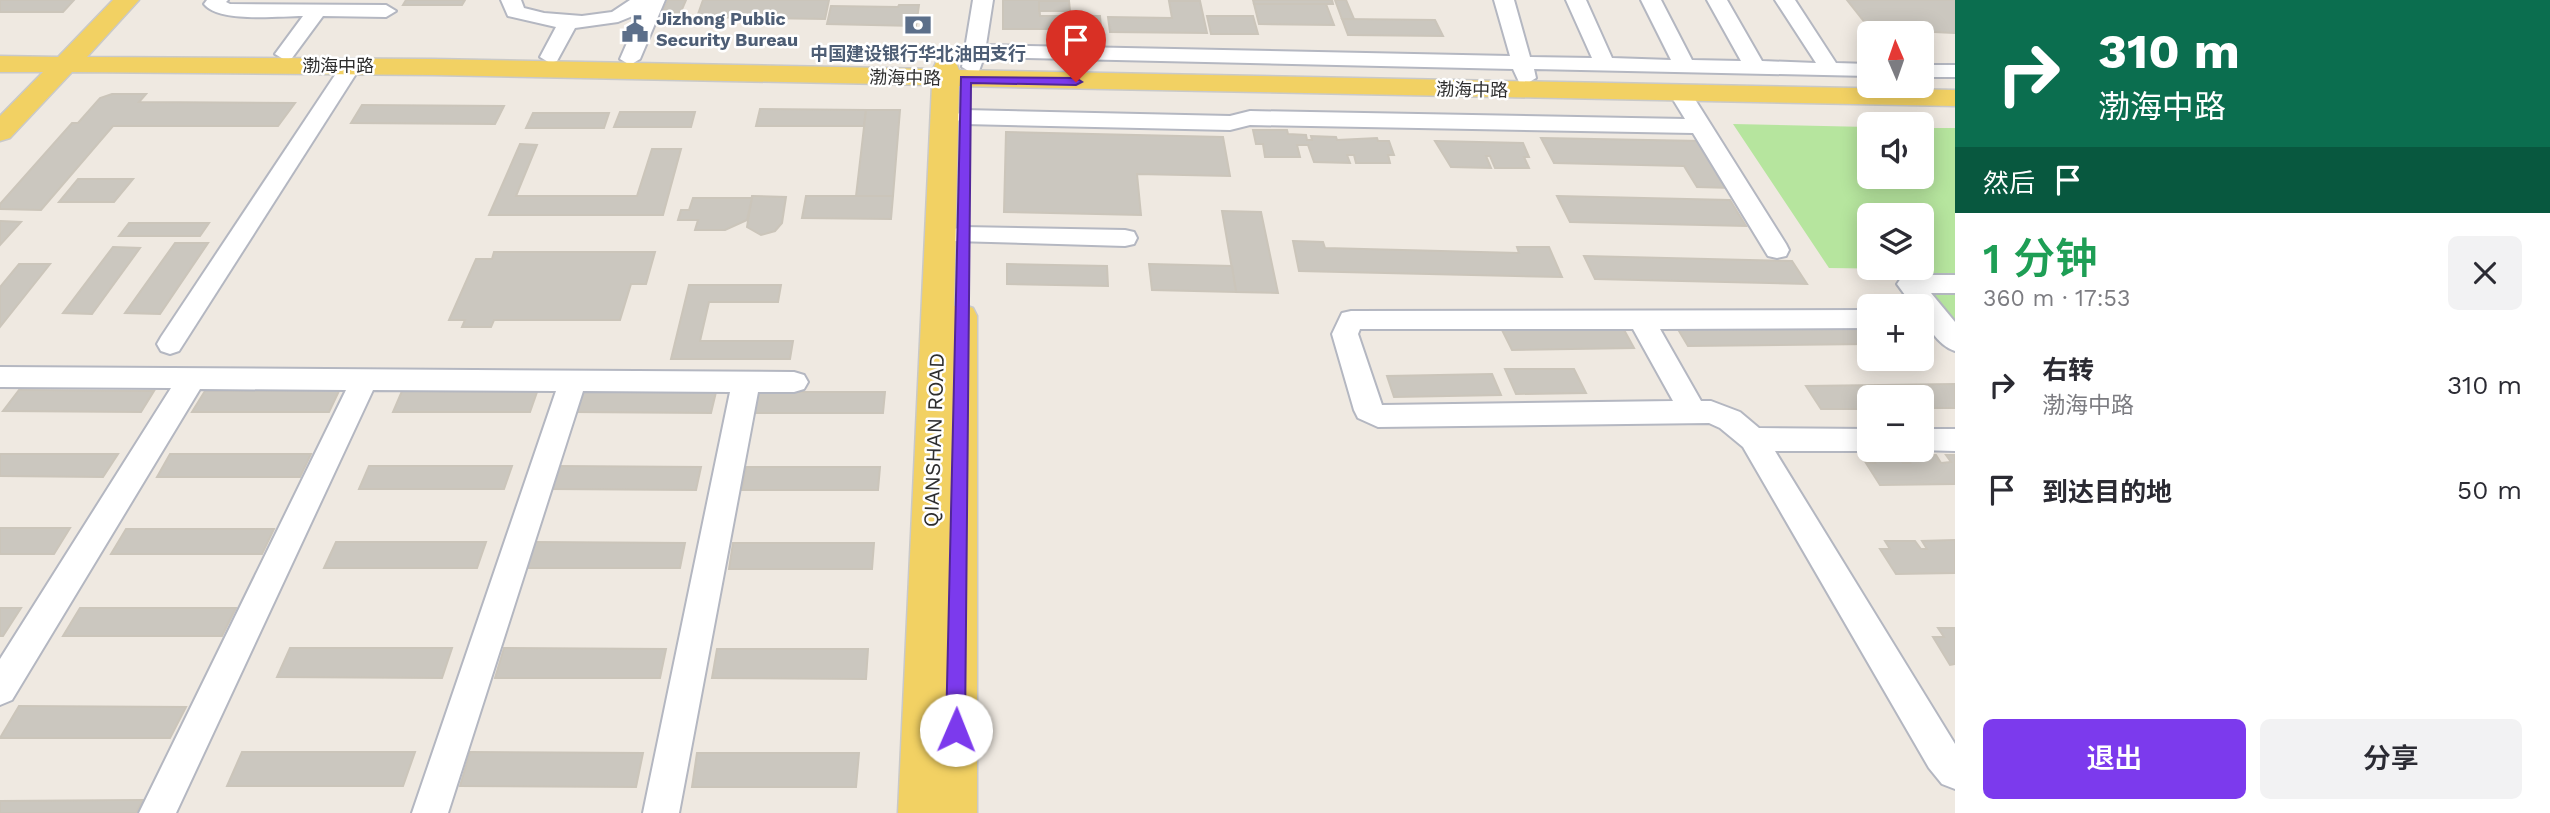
<!DOCTYPE html>
<html lang="zh">
<head>
<meta charset="utf-8">
<style>
  body { margin:0; font-family:"Work Sans","Noto Sans SC",sans-serif; background:#f2f2f3; color:#2b2b33; height:100vh; display:flex; flex-direction:column; font-size:26px; white-space:nowrap }
  * { box-sizing:border-box; margin:0 }
  p { font-size:23px; color:#7c7c81 }
  .icon { flex:none; width:38px; height:38px; fill:none; stroke:currentColor; stroke-width:2; stroke-linecap:round; stroke-linejoin:round }
  .map { position:relative; flex:1; overflow:hidden }
  .panel { display:flex; flex-direction:column; background:#fff; width:595px }
  .panel>* { flex:none }
  .guide { background:#0b6e4f; color:#fff; overflow:hidden }
  .needle { width:46px; rotate:358deg }
  .fabs { position:absolute; left:1857px; top:21px; display:grid; gap:14px }
  .fabs a { display:grid; place-items:center; width:77px; height:77px; border-radius:10px; background:#fff; box-shadow:0 4px 18px #0003; font-size:35px }
  .pin { position:absolute; display:grid; place-items:center; width:60px; height:60px; color:#fff; margin:-72px -30px; border-radius:50% 50% 50% 0; rotate:-45deg; box-shadow:0 0 7px #0007 }
  .pin .icon { rotate:45deg }
  .me { position:absolute; width:77px; margin:-38px; rotate:1deg; stroke-linejoin:round; filter:drop-shadow(0 0 5px #0008) }
  .turn { display:flex; align-items:center; gap:24px; height:147px; padding:0 28px; font-size:32px }
  .turn .icon { width:91px; height:91px; stroke-width:2.5 }
  .turn b { display:block; font-size:49px; line-height:60px }
  .then { display:flex; align-items:center; height:66px; padding:0 28px; background:#0003; gap:14px; font-size:26px }
  .round { display:grid; place-items:center; flex:none; width:74px; height:74px; border-radius:10px; background:#f2f2f3 }
  .overview { display:flex; align-items:center; justify-content:space-between; height:119px; padding:0 28px }
  h1 { font-size:42px; font-weight:600; line-height:52px; color:#1e9e55 }
  .primary-button { display:flex; gap:14px; margin-top:auto; padding:14px 28px }
  .primary-button a { flex:1; height:80px; border-radius:10px; background:#7c3aed; color:#fff; font-size:28px; font-weight:600; line-height:80px; text-align:center }
  .primary-button a+a { background:#f2f2f3; color:#2b2b33 }
  ul { padding:0; list-style:none }
  li { display:flex; align-items:center; gap:21px; height:105px; padding:0 28px }
  li div { flex:1 }
  li b { display:block; font-size:26px }
  li em { font-style:normal }
  main { display:flex; flex:1; min-height:0 }
  .map>svg:first-child { display:block }
  .green { fill:#b6e59e; fill-rule:evenodd }
  .building { fill:#cbc7bf; stroke:#cbc5ba; stroke-width:2 }
  .lines { fill:none; stroke-linecap:round; stroke-linejoin:round }
  .minor-casing { stroke:#b4b7c1; stroke-width:4 }
  .major-casing { stroke:#c9c9c9; stroke-width:3 }
  .minor { fill:#fff; fill-rule:evenodd }
  .major { fill:#f2d163; fill-rule:evenodd }
  .route { fill:#7c3aed; stroke:#51269a; stroke-width:2 }
  .labels { text-anchor:middle; stroke-width:5; stroke-linejoin:round; paint-order:stroke }
  .far-service-label { font-size:18px; font-weight:bold; fill:#4e5e75; stroke:#fff; text-anchor:start }
  .far-street-label { font-size:18px; fill:#2e2e2e; stroke:#fff }
  .street-label { font-size:21px; fill:#2e2e2e; stroke:#fff }
</style>
</head>
<body>
<main>
<div class="map">
<svg width="1955" height="813" viewBox="0 0 1955 813">
  <rect width="100%" height="100%" fill="#efe9e1"/>
  <path class="green" d="M1733,124L1869,127V177H1922V128H1955V322L1921,280L1904,269L1829,268ZM1869,215H1922V268H1869Z"/>
  <g class="building">
    <polygon points="0,0 74,0 63,12 0,12"/>
    <polygon points="406,0 465,0 462,5 403,5"/>
    <polygon points="668,0 686,0 680,14 662,13"/>
    <polygon points="703,0 829,0 825,19 697,17"/>
    <polygon points="1003,0 1039,0 1040,16 1100,16 1101,29 1003,29"/>
    <polygon points="1253,0 1332,0 1333,4 1254,4"/>
    <polygon points="1335,0 1346,0 1354,19 1342,19"/>
    <polygon points="1847,0 1955,0 1955,33 1870,29"/>
    <polygon points="1039,1 1069,1 1070,11 1039,11"/>
    <polygon points="1169,1 1200,1 1207,33 1110,32 1108,17 1172,18"/>
    <polygon points="1254,4 1326,4 1334,25 1259,24"/>
    <polygon points="899,5 919,5 916,26 827,24 831,6 898,7"/>
    <polygon points="1207,16 1253,16 1258,34 1211,34"/>
    <polygon points="1342,19 1435,20 1443,36 1348,35"/>
    <polygon points="146,94 139,102 295,103 278,126 113,126 41,210 0,209 0,204 72,123 78,123 100,98 112,94"/>
    <polygon points="362,105 504,106 495,124 351,123"/>
    <polygon points="760,109 866,110 864,126 756,126"/>
    <polygon points="866,110 900,110 893,196 856,196"/>
    <polygon points="620,112 695,112 691,127 614,127"/>
    <polygon points="533,113 609,113 604,128 526,128"/>
    <polygon points="1253,130 1287,130 1288,134 1306,135 1307,140 1312,140 1311,136 1336,137 1337,140 1377,138 1378,141 1389,141 1394,155 1388,155 1390,163 1356,163 1354,155 1347,155 1350,163 1314,162 1308,145 1297,145 1300,157 1265,157 1263,144 1256,144"/>
    <polygon points="1006,132 1223,137 1230,176 1137,174 1141,215 1004,212"/>
    <polygon points="1541,138 1701,141 1731,188 1697,187 1684,166 1554,163"/>
    <polygon points="1435,141 1523,143 1529,157 1524,157 1529,168 1495,168 1490,156 1486,156 1491,168 1451,167"/>
    <polygon points="520,144 537,145 516,196 637,196 652,149 681,149 663,215 489,215"/>
    <polygon points="78,179 133,179 114,202 59,202"/>
    <polygon points="752,196 786,197 782,223 775,231 761,235 747,227"/>
    <polygon points="806,196 893,196 891,219 802,218"/>
    <polygon points="1557,196 1730,200 1746,226 1570,222"/>
    <polygon points="693,198 752,198 747,220 725,230 695,230 698,220 678,220 681,210 689,210"/>
    <polygon points="1222,211 1261,212 1278,293 1236,292"/>
    <polygon points="0,221 21,222 0,245"/>
    <polygon points="129,223 209,223 200,236 119,236"/>
    <polygon points="1293,241 1323,242 1325,248 1519,253 1517,247 1549,247 1562,277 1299,271"/>
    <polygon points="175,243 208,243 160,314 125,313"/>
    <polygon points="113,247 140,248 92,314 63,313"/>
    <polygon points="494,252 655,252 646,284 631,284 620,320 494,320 491,327 462,327 465,320 449,320 476,259 492,259"/>
    <polygon points="1584,256 1792,261 1807,284 1595,279"/>
    <polygon points="19,264 50,264 0,327 0,287"/>
    <polygon points="1007,264 1107,266 1108,286 1007,284"/>
    <polygon points="1149,264 1232,266 1236,292 1152,290"/>
    <polygon points="689,285 781,285 778,302 709,302 700,341 793,341 790,359 671,359"/>
    <polygon points="1869,324 1869,344 1688,346 1676,326"/>
    <polygon points="1623,328 1634,348 1512,350 1502,330"/>
    <polygon points="1505,369 1574,369 1586,393 1516,394"/>
    <polygon points="1492,374 1501,395 1394,397 1387,376"/>
    <polygon points="1955,384 1955,408 1922,408 1922,397 1869,397 1869,409 1821,409 1806,386"/>
    <polygon points="19,390 154,391 141,412 3,411"/>
    <polygon points="205,391 339,391 329,412 192,412"/>
    <polygon points="402,391 537,392 530,412 393,412"/>
    <polygon points="581,392 716,392 711,413 575,412"/>
    <polygon points="758,392 885,392 883,413 755,413"/>
    <polygon points="0,454 118,454 103,477 0,476"/>
    <polygon points="170,454 311,454 300,477 157,477"/>
    <polygon points="1936,455 1941,463 1951,462 1946,455 1955,455 1955,484 1880,485 1866,463 1875,463 1870,456 1899,456 1903,463 1910,463 1905,456"/>
    <polygon points="369,466 512,466 504,489 359,489"/>
    <polygon points="558,466 701,467 696,490 551,489"/>
    <polygon points="746,467 880,467 878,490 742,490"/>
    <polygon points="0,528 70,528 54,554 0,554"/>
    <polygon points="126,529 274,529 262,554 111,554"/>
    <polygon points="1955,540 1955,573 1896,574 1880,549 1890,549 1885,541 1915,541 1921,549 1927,549 1922,541"/>
    <polygon points="336,542 486,542 477,568 324,568"/>
    <polygon points="535,542 685,543 680,568 527,568"/>
    <polygon points="733,543 874,543 872,569 729,569"/>
    <polygon points="0,608 21,608 3,636 0,636"/>
    <polygon points="80,608 236,608 222,636 63,636"/>
    <polygon points="1938,628 1955,628 1955,664 1950,665 1933,637 1944,637"/>
    <polygon points="290,648 452,648 442,678 277,677"/>
    <polygon points="504,648 666,649 660,678 495,678"/>
    <polygon points="717,649 868,649 866,679 712,678"/>
    <polygon points="19,706 186,707 170,738 0,738"/>
    <polygon points="242,752 415,752 403,786 227,786"/>
    <polygon points="470,752 643,753 636,787 460,786"/>
    <polygon points="697,753 859,753 856,787 692,787"/>
    <polygon points="143,800 136,813 0,813 0,801"/>
  </g>
  <g class="lines">
    <defs>
      <g id="minor">
        <path d="M207,0H228L226,2L230,4L386,5L396,11L386,17L323,16L292,58L285,60L275,54L303,16C279,16 219,23 204,4Z"/>
        <polygon points="501,0 521,0 524,8 544,13 582,16 612,12 630,0 665,0 640,59 630,65 620,59 640,13 618,22 575,28 557,61 550,63 540,57 556,27 508,16"/>
        <polygon points="973,0 993,0 986,45 1510,56 1494,0 1514,0 1530,57 1592,58 1566,0 1586,0 1612,58 1671,60 1641,0 1661,0 1692,60 1741,61 1707,0 1727,0 1762,61 1816,63 1775,0 1795,0 1836,63 1869,64 1869,76 1534,69 1536,78 1526,84 1519,82 1513,69 984,57 979,71 972,73 962,67"/>
        <polygon points="351,60 361,66 179,351 170,354 161,351 157,344 161,337 341,66"/>
        <rect x="1922" y="65" width="33" height="12"/>
        <polygon points="1680,87 1691,93 1786,244 1789,250 1786,256 1777,258 1768,256 1693,133 1250,125 1230,130 964,124 953,117 964,110 1230,116 1250,111 1685,119 1669,93"/>
        <polygon points="963,227 1125,230 1134,232 1137,238 1134,244 1125,246 954,241 951,235 954,229"/>
        <path d="M1910,275H1955V293H1931L1955,322V351C1939,346 1922,323 1922,306H1913L1897,284L1901,278Z"/>
        <path d="M1869,310V328L1660,329L1701,401H1711L1740,412L1759,428L1869,429V450H1874L1869,451H1775L1955,744V789L1942,784L1929,768L1743,447L1720,428L1709,423L1378,427L1358,418L1354,410L1332,334L1342,313L1351,311ZM1360,329H1633L1673,401L1382,405L1358,334Z"/>
        <polygon points="0,367 794,372 804,375 808,382 804,389 794,392 758,392 679,813 643,813 730,392 583,391 448,813 412,813 556,391 373,390 176,813 139,813 346,390 200,389 12,700 0,705 0,659 171,388 0,387"/>
        <polygon points="1922,429 1955,429 1955,451 1917,450 1922,450"/>
      </g>
      <polygon id="major" points="113,0 139,0 87,57 433,59 933,69 937,60 955,60 959,70 1955,90 1955,106 959,86 954,306 961,304 973,308 977,316 977,813 898,813 932,85 433,75 72,72 10,138 0,141 0,116 43,72 0,72 0,56 58,57"/>
    </defs>
    <use href="#minor" class="minor-casing"/>
    <use href="#major" class="major-casing"/>
    <use href="#minor" class="minor"/>
    <use href="#major" class="major"/>
  </g>
  <polygon class="route" points="961,77 1076,78 1082,82 1076,85 971,83 965,730 963,737 956,740 948,737 946,730"/>
  <defs>
    <symbol id="bank-bare" viewBox="-9 -9 18 18"><path d="M-6-4H6V4H-6ZM0-2.3a2.3 2.3 0 1 0 0 4.6a2.3 2.3 0 1 0 0-4.6Z" fill="#5c6f8a" stroke="#fff" stroke-width="2.5" paint-order="stroke"/></symbol>
    <symbol id="civic-bare" viewBox="-9 -9 18 18"><path d="M-.6-6.5H3V-4.5H.6V-3L4-1V1h2V6H-6V1h2V-1L-.6-3ZM-1.2 2.5V6h2.4V2.5Z" fill="#5c6f8a" stroke="#fff" stroke-width="2.5" paint-order="stroke"/></symbol>
  </defs>
  <g fill-rule="evenodd">
    <use href="#bank-bare" x="899" y="6" width="38" height="38"/>
    <use href="#civic-bare" x="616" y="10" width="38" height="38"/>
  </g>
  <g class="labels">
    <g class="far-service-label">
      <text x="656" y="25">Jizhong Public<tspan x="656" dy="21">Security Bureau</tspan></text>
      <text x="918" y="60" text-anchor="middle">中国建设银行华北油田支行</text>
    </g>
    <g class="far-street-label">
      <text x="338" y="72">渤海中路</text>
      <text transform="translate(905 78) rotate(1)" y="6">渤海中路</text>
      <text transform="translate(1472 90) rotate(1)" y="6">渤海中路</text>
    </g>
    <g class="street-label">
      <text transform="translate(934 440) rotate(-88)" y="7">QIANSHAN ROAD</text>
    </g>
  </g>
</svg>
<div class="fabs">
<a><svg class="needle" viewBox="-14 -14 28 28"><path d="M0-13l5 13h-10z" fill="#e53935"/><path d="M0 13l5-13h-10z" fill="#7c7c81"/></svg></a>
<a><svg class="icon" aria-label="sound" viewBox="0 0 24 24"><path d="M4 9h4l5-4v14l-5-4H4zM17 9q2 3 0 6"/></svg></a>
<a><svg class="icon" aria-label="layers" viewBox="0 0 24 24"><path d="M12 4l9 5-9 5-9-5zM3 14l9 5 9-5"/></svg></a>
<a>+</a>
<a>−</a>
</div>
<div class="pin" style="left:1076px;top:82px;background:#d93025"><svg class="icon" aria-label="arrive" viewBox="0 0 24 24"><path d="M6 21V4h12l-3 4 3 4H6"/></svg></div>
<svg class="me" style="left:956px;top:730px" viewBox="-20 -20 40 40"><circle r="19" fill="#fff"/><path d="M0-13L10 11 0 6-10 11z" fill="#7c3aed"/></svg>
</div>
<section class="panel">
<div class="guide">
<div class="turn"><svg class="icon" aria-label="right" viewBox="0 0 24 24"><path d="M7 20v-9h11M14 6l5 5-5 5"/></svg><div><b>310 m</b>渤海中路</div></div>
<div class="then">然后<svg class="icon" aria-label="arrive" viewBox="0 0 24 24"><path d="M6 21V4h12l-3 4 3 4H6"/></svg></div>
</div>
<div class="overview"><div><h1>1 分钟</h1><p>360 m · 17:53</p></div><a class="round"><svg class="icon" aria-label="close" viewBox="0 0 24 24"><path d="M6 6l12 12M18 6L6 18"/></svg></a></div>
<ul>
<li><svg class="icon" aria-label="right" viewBox="0 0 24 24"><path d="M7 20v-9h11M14 6l5 5-5 5"/></svg><div><b>右转</b><p>渤海中路</p></div><em>310 m</em></li>
<li><svg class="icon" aria-label="arrive" viewBox="0 0 24 24"><path d="M6 21V4h12l-3 4 3 4H6"/></svg><div><b>到达目的地</b></div><em>50 m</em></li>
</ul>
<div class="primary-button"><a>退出</a><a>分享</a></div>
</section>
</main>
</body>
</html>
